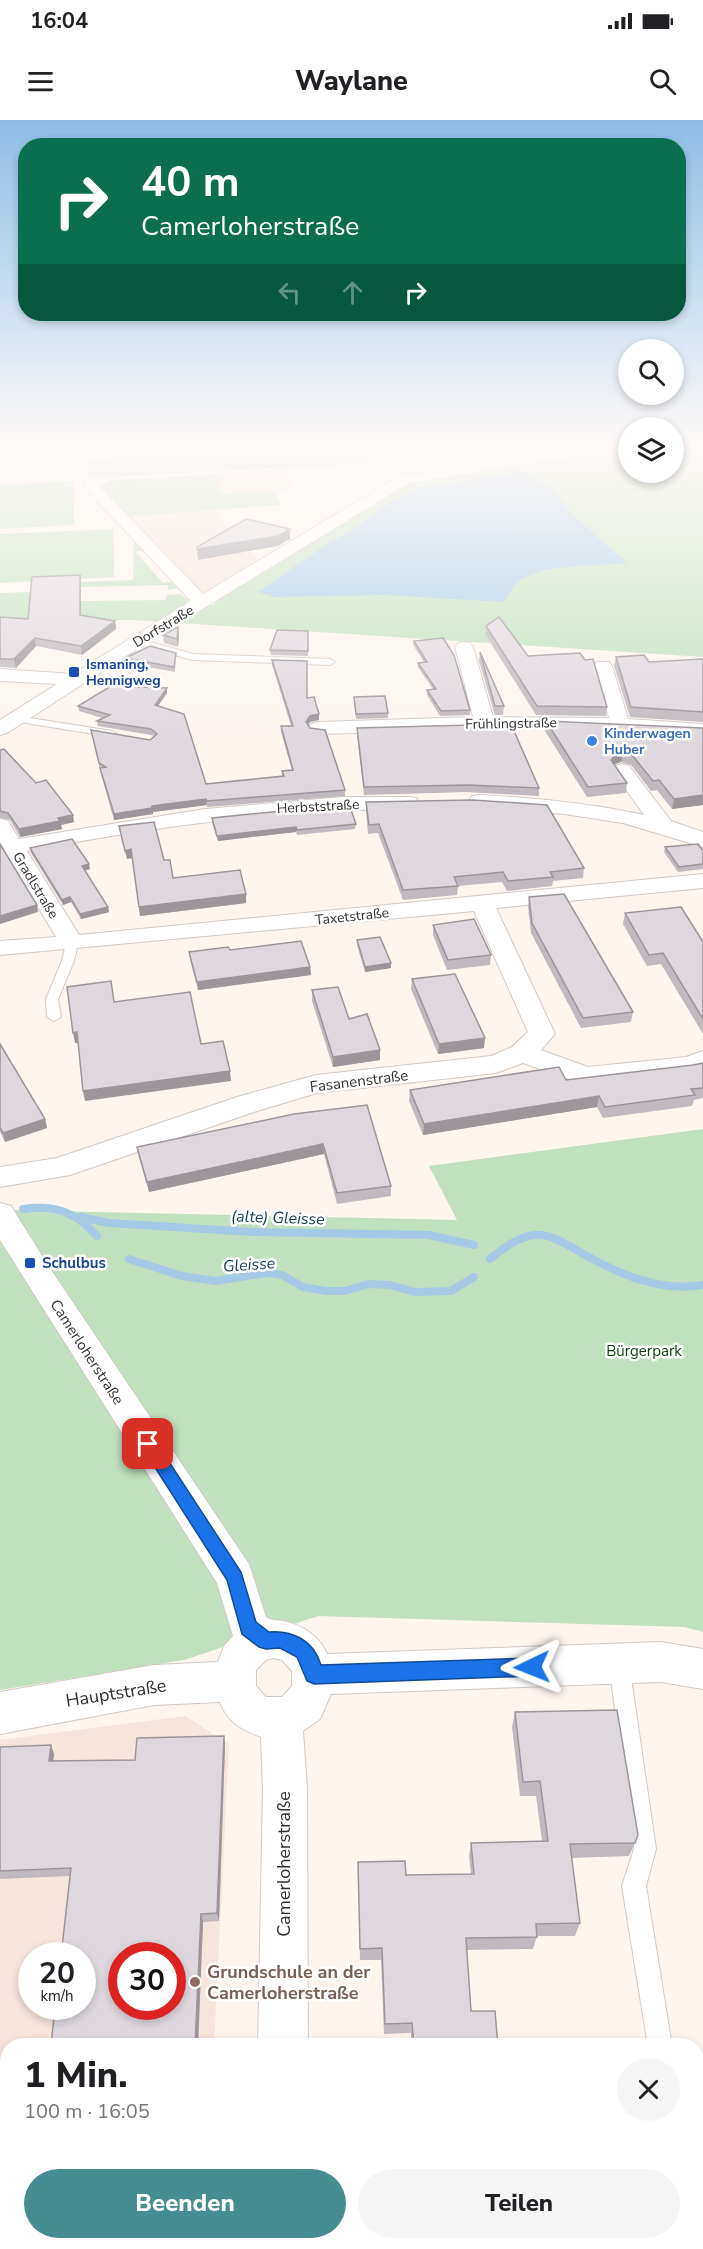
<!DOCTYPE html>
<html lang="de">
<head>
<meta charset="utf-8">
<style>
  body { margin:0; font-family:"Nunito Sans",sans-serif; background:#f6f6f6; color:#202124; height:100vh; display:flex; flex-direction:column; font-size:22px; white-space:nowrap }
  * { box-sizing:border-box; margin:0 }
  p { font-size:20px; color:#757577 }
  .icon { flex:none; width:33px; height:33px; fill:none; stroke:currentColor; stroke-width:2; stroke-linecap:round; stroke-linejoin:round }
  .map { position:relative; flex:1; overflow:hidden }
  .panel { position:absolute; left:0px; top:1918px; width:704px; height:212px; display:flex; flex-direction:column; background:#fff; border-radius:24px 24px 0 0; box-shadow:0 3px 9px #0003 }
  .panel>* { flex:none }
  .guide { position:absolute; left:18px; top:18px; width:668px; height:183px; border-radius:24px; box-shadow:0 3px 9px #0003; background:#0b6e4f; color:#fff; overflow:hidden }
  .buttons { position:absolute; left:618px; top:219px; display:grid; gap:12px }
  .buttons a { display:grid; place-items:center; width:66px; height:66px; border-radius:50%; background:#fff; box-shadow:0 3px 9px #0003; font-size:30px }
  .speed { position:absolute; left:18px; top:1822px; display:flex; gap:12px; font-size:30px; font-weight:700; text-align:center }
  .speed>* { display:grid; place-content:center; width:78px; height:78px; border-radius:50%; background:#fff; box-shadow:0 3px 9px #0003; line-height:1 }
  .speed small { font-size:15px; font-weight:400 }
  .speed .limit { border:9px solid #d22; background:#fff; color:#111 }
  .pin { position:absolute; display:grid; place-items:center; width:51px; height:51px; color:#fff; margin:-26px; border-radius:12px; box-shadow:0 3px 9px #0006 }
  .me { position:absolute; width:66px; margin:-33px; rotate:268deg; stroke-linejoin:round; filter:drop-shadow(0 0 4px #0008) }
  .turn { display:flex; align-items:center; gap:21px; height:126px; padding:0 24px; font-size:27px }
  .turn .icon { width:78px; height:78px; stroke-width:2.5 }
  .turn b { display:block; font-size:42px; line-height:51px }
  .lanes { display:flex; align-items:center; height:57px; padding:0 24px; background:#0003; justify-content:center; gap:30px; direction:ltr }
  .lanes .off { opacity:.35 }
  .round { display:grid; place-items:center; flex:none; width:63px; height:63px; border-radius:32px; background:#f6f6f6 }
  .headline { display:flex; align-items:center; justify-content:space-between; height:102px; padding:0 24px }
  h1 { font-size:36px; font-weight:800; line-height:45px }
  .cta { display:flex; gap:12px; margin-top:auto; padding:12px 24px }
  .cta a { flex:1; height:69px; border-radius:36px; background:#458d90; color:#fff; font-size:24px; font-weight:800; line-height:69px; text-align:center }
  .cta a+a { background:#f6f6f6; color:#202124 }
  .status { display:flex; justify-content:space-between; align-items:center; height:42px; padding:0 30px; background:#fff; direction:ltr }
  .status svg { height:16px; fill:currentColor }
  header { display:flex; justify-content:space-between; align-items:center; height:78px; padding:0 24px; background:#fff; font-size:27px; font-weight:800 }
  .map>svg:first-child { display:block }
  .built { fill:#f6e5dc; fill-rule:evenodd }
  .green { fill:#c1e0bf }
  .water { fill:#a4cae6 }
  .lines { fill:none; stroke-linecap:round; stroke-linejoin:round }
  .stream { stroke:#a4cae6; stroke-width:8 }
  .lane-casing { stroke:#d2c9c4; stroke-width:2 }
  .street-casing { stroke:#d2c9c4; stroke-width:2 }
  .lane { fill:#fff; fill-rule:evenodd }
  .street { fill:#fff; fill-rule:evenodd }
  .wall { fill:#c0b9bf }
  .shaded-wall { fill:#9c969b }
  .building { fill:#dfd7de; stroke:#9c969b; stroke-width:1.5; fill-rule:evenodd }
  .route { fill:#1a73e8; stroke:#114b97; stroke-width:1.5 }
  .transit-dot { fill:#1a4fb4; stroke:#fff; stroke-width:2 }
  .shop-dot { fill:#3f7fe0; stroke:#fff; stroke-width:2 }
  .education-dot { fill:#8d6e63; stroke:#fff; stroke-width:2 }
  .labels { text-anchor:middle; stroke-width:5; stroke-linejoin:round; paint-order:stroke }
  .far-street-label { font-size:14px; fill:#322f2d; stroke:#fff }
  .far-transit-label { font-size:14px; font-weight:bold; fill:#164399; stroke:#fff; text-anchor:start }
  .far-shop-label { font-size:14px; font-weight:bold; fill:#366cbe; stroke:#fff; text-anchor:start }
  .street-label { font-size:15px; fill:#322f2d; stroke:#fff }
  .transit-label { font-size:15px; font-weight:bold; fill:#164399; stroke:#fff; text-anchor:start }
  .park-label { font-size:15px; fill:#0e3b0f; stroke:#fff }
  .water-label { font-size:16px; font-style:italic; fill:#0e3e5a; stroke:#fff }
  .near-street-label { font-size:18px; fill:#322f2d; stroke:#fff }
  .near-education-label { font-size:18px; font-weight:bold; fill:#785e54; stroke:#fff; text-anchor:start }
</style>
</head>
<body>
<div class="status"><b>16:04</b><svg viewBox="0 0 49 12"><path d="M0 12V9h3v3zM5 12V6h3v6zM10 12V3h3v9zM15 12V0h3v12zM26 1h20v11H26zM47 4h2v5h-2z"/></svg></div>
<header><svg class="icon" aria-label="menu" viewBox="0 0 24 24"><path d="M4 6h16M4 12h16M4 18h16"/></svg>Waylane<svg class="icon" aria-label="search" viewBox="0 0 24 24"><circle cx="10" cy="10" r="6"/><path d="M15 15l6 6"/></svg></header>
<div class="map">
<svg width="703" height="2129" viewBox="0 0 703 2129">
  <rect width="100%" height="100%" fill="#fef5ef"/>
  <g class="built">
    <polygon points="285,351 296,370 223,375 216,355"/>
    <polygon points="216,389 231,414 258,438 209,473 200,473 124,397"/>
    <path d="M185,1596L229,1624L214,1926H8V2122L204,2123V2129H0V1620ZM32,1836H82V1887H32ZM122,1836H172V1887H122Z"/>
  </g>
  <g class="green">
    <polygon points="263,328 364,328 379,341 370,344 92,358 84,339"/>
    <polygon points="621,328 628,328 628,352 674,352 674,328 703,328 703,537 133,500 0,500 0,473 32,472 78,481 166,480 167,475 180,474 188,480 185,485 213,485 225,474 408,363"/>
    <polygon points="216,355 223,374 276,372 281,385 124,397 95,361"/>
    <polygon points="74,361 74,405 0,409 0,364"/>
    <polygon points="113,409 114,457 0,463 0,414"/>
    <polygon points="134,417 146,429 136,432 163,463 175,461 179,468 168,470 168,465 81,467 81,462 133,460"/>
    <polygon points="703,1009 703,1512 684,1507 318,1496 184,1540 0,1570 0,1092 4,1090 457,1100 429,1046"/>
  </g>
  <path class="water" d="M526,351L554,370L570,392L627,443C595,447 543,442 517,463C512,467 508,476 504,482L386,475L274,477L258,472L327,424L353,410L383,387L418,368Z"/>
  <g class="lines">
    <g class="stream">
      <path d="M23,1089C56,1084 75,1092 97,1116"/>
      <polyline points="81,1097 109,1103 252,1112 429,1115 474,1125"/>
      <polyline points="129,1139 182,1156 215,1161 266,1153 282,1155 303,1167 326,1171 344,1171 369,1164 390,1165 415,1172 451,1171 474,1157"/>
      <path d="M490,1139C503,1129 517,1117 534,1115C552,1113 570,1127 585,1135C621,1155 661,1172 703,1165"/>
    </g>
    <defs>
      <g id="lane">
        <polygon points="275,348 277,351 104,361 101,359 104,357"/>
        <polygon points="137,518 193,534 330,539 335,542 330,545 192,540 134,523 133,521"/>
        <polygon points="17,596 112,611 117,614 112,617 14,601 12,599"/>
        <polygon points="72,819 78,823 74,841 58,879 61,897 54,901 47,897 46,879 62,841 66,823"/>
        <polygon points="619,1534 626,1537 629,1544 656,1729 646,1766 672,1926 648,1926 622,1766 634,1729 609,1544 612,1537"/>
        <polygon points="483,2122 513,2122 516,2129 485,2129"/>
      </g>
      <g id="street">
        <polygon points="577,328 608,328 601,332 409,363 143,525 7,613 0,615 0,600 57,564 0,561 0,549 73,554 191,481 86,369 83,360 85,357 109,356 111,359 109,362 98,365 203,474 400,356"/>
        <polygon points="464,522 470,523 473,527 493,597 609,598 594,546 597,542 609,542 612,546 628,599 703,604 703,616 559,608 318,614 311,612 308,608 311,604 318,602 473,597 455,527 458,523"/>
        <path d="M622,644L629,646L671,701L703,712V727L623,703L564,694L480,687L472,686L469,681L472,676L480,675C535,678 590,683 644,695L612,650L615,646Z"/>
        <path d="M343,677H408L416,678L419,683L416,688L408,689C279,689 153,707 27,731L79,815L703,754V768L496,788L555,914L541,930L588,947L686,937L703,931V950L690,954L586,965L523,943L496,953L317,973L257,991L70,1055L0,1067V1047L57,1038L237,977L316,955L491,936L512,927L528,912L474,791L0,835V821L56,817L0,724V699L8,701L19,719L205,689Z"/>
        <path d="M0,1083L11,1086L47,1144L249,1444L266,1497C272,1501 277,1500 284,1501C303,1506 319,1515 327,1534L661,1522L703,1529V1569L661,1562L331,1574L320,1599L303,1611L307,1669L308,1926H258L263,1669L261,1617C241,1609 228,1603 220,1582L154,1585L0,1614V1572L154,1545L218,1542L224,1526L233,1516L217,1463L0,1120ZM274,1538L282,1540L292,1551V1566L282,1577H266L256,1566V1550L266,1540Z"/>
        <rect x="255" y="2122" width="54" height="7"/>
      </g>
    </defs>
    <use href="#lane" class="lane-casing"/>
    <use href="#street" class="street-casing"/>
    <use href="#lane" class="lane"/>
    <use href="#street" class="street"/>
  </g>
  <g class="wall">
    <polygon points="81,462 81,495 115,501 116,509 82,535 36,526 16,548 0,547 0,497 28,499"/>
    <polygon points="486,506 528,536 585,540 607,587 606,596 536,595 485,514"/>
    <polygon points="178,507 179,516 178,527 164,523 163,515"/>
    <polygon points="308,511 308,536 271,535 270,530"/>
    <polygon points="414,521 470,590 470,595 440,596 427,575 427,570 433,569 418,547 418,543 424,542 413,525"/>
    <polygon points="480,532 504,586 503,595 495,595 479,541"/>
    <polygon points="176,533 175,552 125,543 125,538"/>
    <polygon points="616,537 649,542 703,539 703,602 630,597 614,546"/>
    <polygon points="272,540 307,578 319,600 310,602 308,605 345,670 345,676 207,687 207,685 153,692 153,694 114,700 101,654 91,610 150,620 154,616 151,615 98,606 97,601 102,598 79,591 78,586 167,573 158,586 206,664 282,656 282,651 292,650 281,612 281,606 291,606 272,545"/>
    <polygon points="354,577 388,593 388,598 356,599"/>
    <polygon points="546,601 703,608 703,685 672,689 657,670 651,671 631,645 621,642 614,644 627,663 626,673 587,677 545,611"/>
    <polygon points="357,608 539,668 539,676 467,672 364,675 357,615"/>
    <polygon points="0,630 74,702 61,705 62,709 20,717 10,700 0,698"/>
    <polygon points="366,682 584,748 583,758 553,761 552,766 507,771 502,762 458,766 457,775 403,780 378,713 368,714 366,691"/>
    <polygon points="212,698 356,704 355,709 297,715 296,712 218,721 212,703"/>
    <polygon points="119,706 164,740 173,758 246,774 246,783 140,796 132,738 127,739"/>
    <polygon points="665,727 703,731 703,749 678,752 664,732"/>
    <polygon points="30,728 90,749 85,750 108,787 109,792 81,799 71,782 63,785 31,733"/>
    <polygon points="529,777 633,892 631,902 581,908 531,813 528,787"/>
    <polygon points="625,793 703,822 703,914 661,844 647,846 623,804"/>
    <polygon points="433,805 491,835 490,845 447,850 433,815"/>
    <polygon points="357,820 391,848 365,852 357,825"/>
    <polygon points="230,830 310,847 311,855 198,870 190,840 189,832"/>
    <polygon points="412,859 484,928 438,934 411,869"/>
    <polygon points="312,870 349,899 380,940 333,947 312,881"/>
    <polygon points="0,924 45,999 47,1008 5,1022 0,1012"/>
    <polygon points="703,943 703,978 694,980 692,986 603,998 597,987 423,1015 409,981 410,970 566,960 693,945"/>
    <polygon points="294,994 391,1066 391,1076 337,1084 324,1034 149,1072 139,1038 137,1027"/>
    <polygon points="515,1592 635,1723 629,1736 571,1738 580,1803 575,1816 537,1816 533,1829 466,1830 471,1891 498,1926 411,1926 411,1913 384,1914 381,1840 360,1840 358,1742 406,1755 471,1754 469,1736 471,1723 542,1721 536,1676 520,1676 512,1607"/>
    <polygon points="224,1616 225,1625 219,1801 203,1802 198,1926 51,1926 70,1756 0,1759 0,1627 54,1634 53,1641 135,1640"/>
  </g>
  <g class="shaded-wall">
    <polygon points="290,409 290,419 278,426 198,440 197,429"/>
    <polygon points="80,455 81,462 81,503 80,495"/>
    <polygon points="115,501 116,509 82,535 81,526"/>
    <polygon points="178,507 179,516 178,527 177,519"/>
    <polygon points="35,518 36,526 16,548 14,539"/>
    <polygon points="167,568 167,573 155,590 155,585"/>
    <polygon points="319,594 319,600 310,602 306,608 306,602 310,596"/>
    <polygon points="623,632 621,642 613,645 611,640 615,635"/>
    <polygon points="703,675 703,685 672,689 674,679"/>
    <polygon points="206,679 207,685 153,692 153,694 114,700 114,694 152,686"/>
    <polygon points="73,695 74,702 61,705 62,709 20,717 19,709"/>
    <polygon points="296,707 296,712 218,721 217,716"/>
    <polygon points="131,729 132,738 127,739 125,731"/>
    <polygon points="89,744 90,749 83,751 82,746"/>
    <polygon points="246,774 246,783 140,796 139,787"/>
    <polygon points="70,777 71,782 63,785 62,780"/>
    <polygon points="37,785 38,792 0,804 0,796"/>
    <polygon points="108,787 109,792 81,799 80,794"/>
    <polygon points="391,843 391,848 365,852 365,847"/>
    <polygon points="310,847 311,855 198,870 197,862"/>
    <polygon points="77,912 78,923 75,923 73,913"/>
    <polygon points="485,918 484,928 438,934 439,924"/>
    <polygon points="380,930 380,940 333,947 333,937"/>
    <polygon points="230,951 231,961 85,981 83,971"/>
    <polygon points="599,976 597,987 423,1015 424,1004"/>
    <polygon points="45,999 47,1008 5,1022 3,1013"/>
    <polygon points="323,1024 324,1034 149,1072 147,1062"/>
    <polygon points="224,1616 225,1625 219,1801 217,1793"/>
    <polygon points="51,1625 54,1634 52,1650 49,1641"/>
    <polygon points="201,1794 203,1802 198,1926 195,1926"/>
    <rect x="187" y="2122" width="3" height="7"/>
  </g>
  <g class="building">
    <polygon points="246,399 290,409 278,416 197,429 197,427"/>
    <polygon points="80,455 80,495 115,501 81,526 35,518 14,539 0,539 0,497 28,499 32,457"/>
    <polygon points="499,497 528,536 580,533 585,540 593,539 607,587 537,586 486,506"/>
    <polygon points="178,507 177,519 163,515"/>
    <polygon points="277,510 308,511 308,531 270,530"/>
    <polygon points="443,518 454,535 470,590 441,591 427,570 436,569 418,543 427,542 414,521"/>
    <polygon points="150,526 176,533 174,547 125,538"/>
    <polygon points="480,532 504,586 495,586"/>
    <polygon points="644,535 649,542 703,539 703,592 631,587 616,537"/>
    <polygon points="272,540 307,541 307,578 314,577 319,594 310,596 306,602 310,608 325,610 345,670 207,681 206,679 152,686 152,688 114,694 100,648 106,647 99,643 91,610 150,620 157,614 151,609 97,601 110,595 78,586 111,566 167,568 155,585 184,594 206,664 284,656 282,651 293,650 281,606 293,606"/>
    <polygon points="385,576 388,593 356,594 354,577"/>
    <polygon points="546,601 703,608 703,675 674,679 659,660 653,661 632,635 623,632 615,635 611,640 627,663 588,667"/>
    <polygon points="511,604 539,668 468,665 364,667 357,608"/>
    <polygon points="4,629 36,663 46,660 73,695 58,698 60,701 19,709 8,693 0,691 0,630"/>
    <polygon points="473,680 547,685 584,748 550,752 553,757 508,761 503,752 454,757 458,766 403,770 379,704 369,705 366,682"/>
    <polygon points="322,687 350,687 356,704 297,710 296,707 217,716 212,698"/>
    <polygon points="154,702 164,740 170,740 173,758 240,750 246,774 139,787 131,729 125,731 119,706"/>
    <polygon points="72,719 89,744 82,746 108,787 80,794 70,777 62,780 30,728"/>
    <polygon points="0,724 37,785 0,796"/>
    <polygon points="698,724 703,731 703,744 679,747 665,727"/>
    <polygon points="564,774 633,892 583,898 532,803 529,777"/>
    <polygon points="681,787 703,822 703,899 663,833 649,835 625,793"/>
    <polygon points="474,799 491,835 448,840 433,805"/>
    <polygon points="380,817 391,843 365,847 357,820"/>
    <polygon points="301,821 310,847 197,862 189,832 228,827 230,830"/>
    <polygon points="455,854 485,918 439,924 412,859"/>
    <polygon points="111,861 114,882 190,872 201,924 223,921 230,951 83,971 77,912 73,913 67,867"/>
    <polygon points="338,867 349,899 367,894 380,930 333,937 312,870"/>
    <polygon points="0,924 45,999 3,1013 0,1007"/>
    <polygon points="703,943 703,968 691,969 695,975 605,987 599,976 424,1004 410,970 559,947 566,960 693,945"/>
    <polygon points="367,985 391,1066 337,1073 323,1024 147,1062 137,1027 294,994"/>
    <polygon points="617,1590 638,1715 635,1723 570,1724 580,1803 536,1804 537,1817 466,1818 471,1891 495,1891 498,1926 414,1926 412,1903 385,1904 382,1828 360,1829 358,1742 405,1741 406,1755 474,1754 471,1723 548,1721 540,1661 523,1662 515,1592"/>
    <path d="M224,1616L217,1793L201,1794L195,1926H51L55,1887H82V1836H61L71,1748L0,1751V1627L51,1625L49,1641L135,1640L137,1618ZM122,1836H172V1887H122Z"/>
    <polygon points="703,2118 703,2129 602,2129 662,2122 696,2122 696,2119"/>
    <rect x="28" y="2122" width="159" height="7"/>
  </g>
  <linearGradient id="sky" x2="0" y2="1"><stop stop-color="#8dbde7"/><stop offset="0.52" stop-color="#fffaf8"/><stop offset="1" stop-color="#fffaf8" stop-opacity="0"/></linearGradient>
  <rect width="703" height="626" fill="url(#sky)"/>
  <path class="route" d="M148,1317L154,1319L241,1452L256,1502L269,1512C293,1510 314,1521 321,1545L532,1538L539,1540L541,1547L539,1553L532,1556L314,1564L307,1561L297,1537L280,1528L266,1529L259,1527L242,1514L227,1460L140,1324L142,1319Z"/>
  <g class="transit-dot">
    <rect x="68" y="546" width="12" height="12" rx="3"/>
    <rect x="24" y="1137" width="12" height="12" rx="3"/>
  </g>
  <circle class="shop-dot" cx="592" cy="621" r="6"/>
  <circle class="education-dot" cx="195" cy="1862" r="6"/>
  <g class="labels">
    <g class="far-street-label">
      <text transform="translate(163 506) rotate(-31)" y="5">Dorfstraße</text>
      <text transform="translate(511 603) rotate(-1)" y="5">Frühlingstraße</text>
      <text transform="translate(318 686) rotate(-3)" y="5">Herbststraße</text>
      <text transform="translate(36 765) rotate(59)" y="5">Gradlstraße</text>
      <text transform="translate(352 796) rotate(-6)" y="5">Taxetstraße</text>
    </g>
    <g class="far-transit-label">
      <text x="86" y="549">Ismaning,<tspan x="86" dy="16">Hennigweg</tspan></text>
    </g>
    <g class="far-shop-label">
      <text x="604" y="618">Kinderwagen<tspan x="604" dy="16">Huber</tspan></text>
    </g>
    <g class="street-label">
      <text transform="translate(359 961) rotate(-7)" y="5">Fasanenstraße</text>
      <text transform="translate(87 1232) rotate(57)" y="5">Camerloherstraße</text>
    </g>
    <g class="transit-label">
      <text x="42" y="1148">Schulbus</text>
    </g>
    <g class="park-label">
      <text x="644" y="1236">Bürgerpark</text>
    </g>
    <g class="water-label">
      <text transform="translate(278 1097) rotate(2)" y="6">(alte) Gleisse</text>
      <text transform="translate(249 1144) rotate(-4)" y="6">Gleisse</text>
    </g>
    <g class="near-street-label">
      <text transform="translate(116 1573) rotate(-9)" y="6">Hauptstraße</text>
      <text transform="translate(284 1744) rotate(-90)" y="6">Camerloherstraße</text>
    </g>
    <g class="near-education-label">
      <text x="207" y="1858">Grundschule an der<tspan x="207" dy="21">Camerloherstraße</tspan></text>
    </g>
  </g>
</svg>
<div class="buttons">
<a><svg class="icon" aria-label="search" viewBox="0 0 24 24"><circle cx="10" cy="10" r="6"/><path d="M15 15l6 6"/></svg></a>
<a><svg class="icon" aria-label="layers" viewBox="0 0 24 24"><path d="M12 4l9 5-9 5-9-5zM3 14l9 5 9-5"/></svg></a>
</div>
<div class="speed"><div>20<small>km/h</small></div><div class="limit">30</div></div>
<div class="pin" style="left:148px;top:1324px;background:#d93025"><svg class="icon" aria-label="arrive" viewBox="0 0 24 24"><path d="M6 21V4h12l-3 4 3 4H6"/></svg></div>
<svg class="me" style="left:532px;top:1547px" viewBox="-20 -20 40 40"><path d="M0-17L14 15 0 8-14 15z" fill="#1a73e8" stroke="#fff" stroke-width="4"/></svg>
<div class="guide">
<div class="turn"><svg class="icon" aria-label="right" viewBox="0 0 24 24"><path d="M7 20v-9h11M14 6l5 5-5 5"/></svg><div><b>40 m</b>Camerloherstraße</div></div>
<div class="lanes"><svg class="icon off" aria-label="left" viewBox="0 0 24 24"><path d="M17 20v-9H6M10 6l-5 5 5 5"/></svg><svg class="icon off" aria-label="ahead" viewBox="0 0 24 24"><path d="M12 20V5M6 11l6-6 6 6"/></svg><svg class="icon" aria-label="right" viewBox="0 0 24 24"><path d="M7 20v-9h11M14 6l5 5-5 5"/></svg></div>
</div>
<section class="panel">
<div class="headline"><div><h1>1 Min.</h1><p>100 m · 16:05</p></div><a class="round"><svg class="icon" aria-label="close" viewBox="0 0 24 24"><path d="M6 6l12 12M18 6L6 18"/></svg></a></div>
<div class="cta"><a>Beenden</a><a>Teilen</a></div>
</section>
</div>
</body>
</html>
